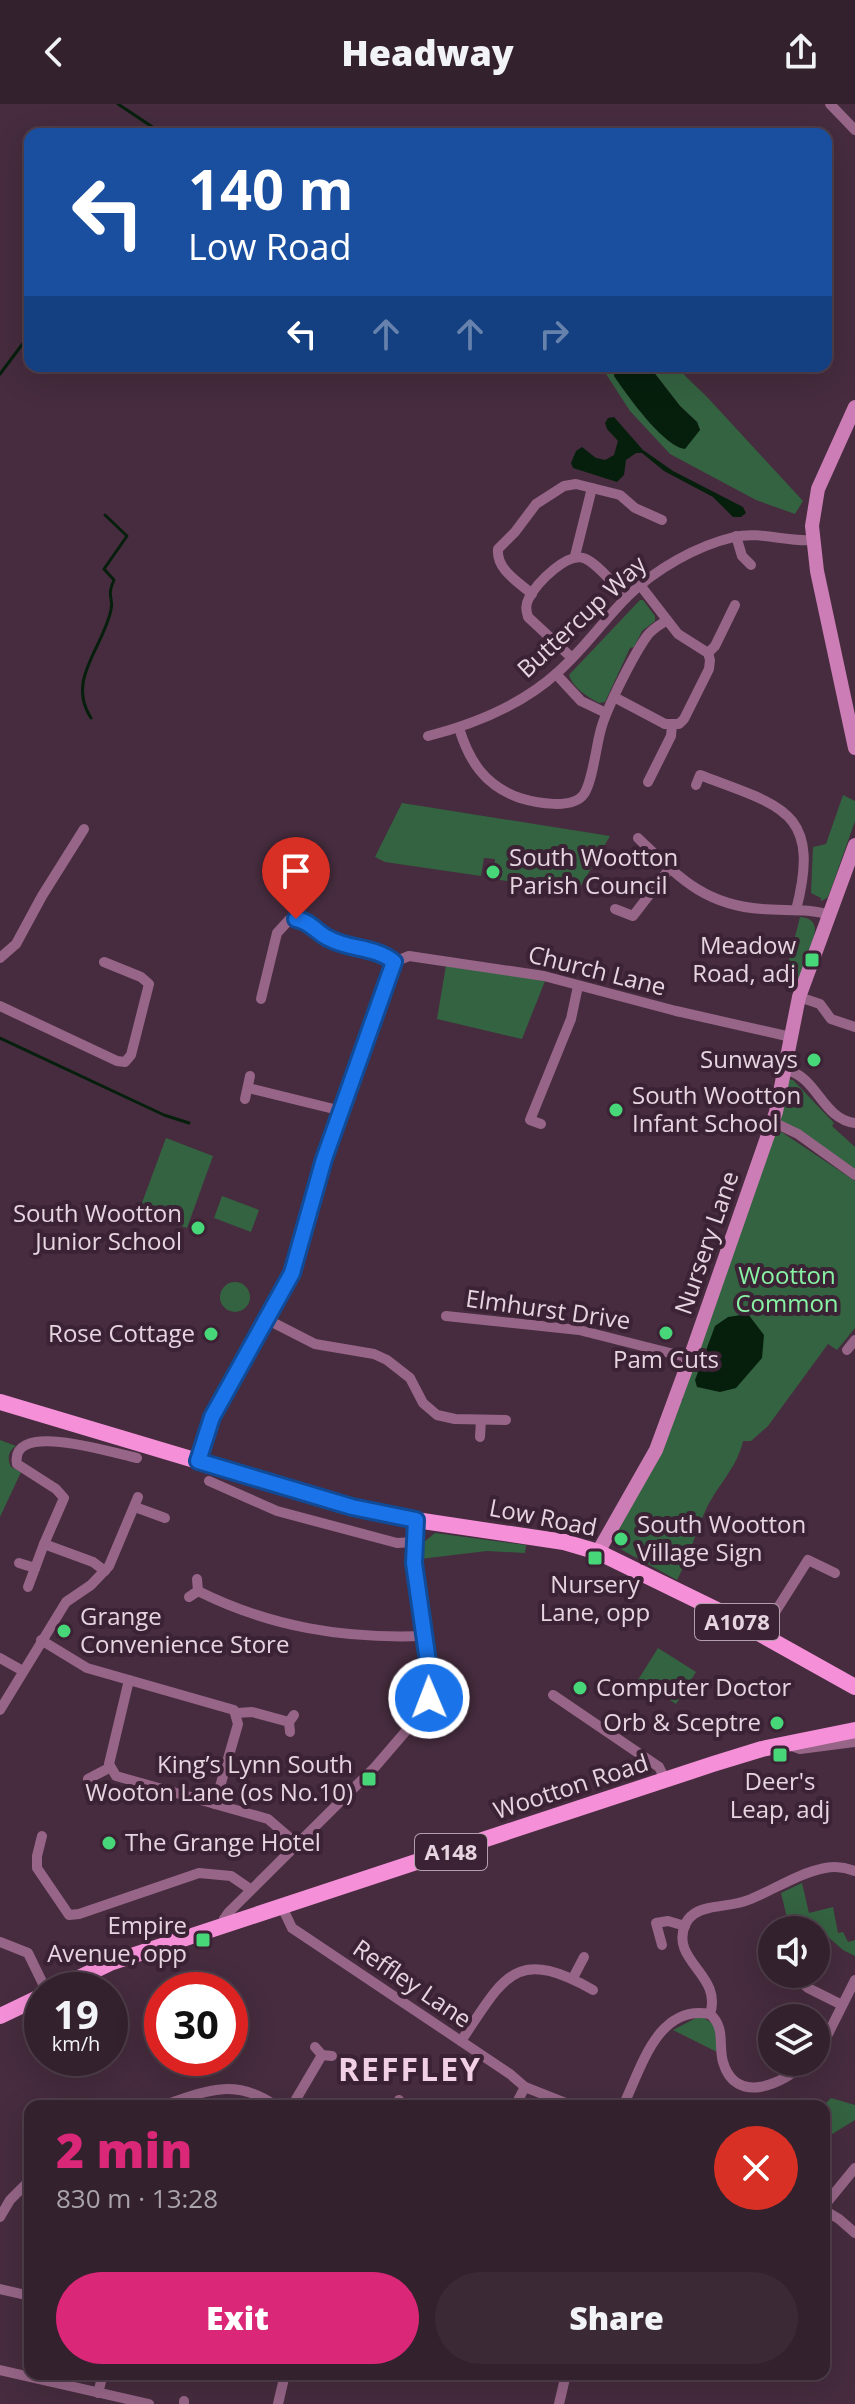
<!DOCTYPE html>
<html lang="en">
<head>
<meta charset="utf-8">
<style>
  body { margin:0; font-family:"Open Sans",sans-serif; background:#3c2936; color:#f1f3f6; height:100vh; display:flex; flex-direction:column; font-size:30px; white-space:nowrap }
  * { box-sizing:border-box; margin:0 }
  p { font-size:26px; color:#a9a3aa }
  .icon { flex:none; width:44px; height:44px; fill:none; stroke:currentColor; stroke-width:2; stroke-linecap:round; stroke-linejoin:round }
  .map { position:relative; flex:1; overflow:hidden }
  .side { position:absolute; left:24px; top:1996px; width:806px; height:280px; display:flex; flex-direction:column; background:#34212e; border-radius:16px; box-shadow:0 8px 32px #0002,0 0 0 2px #4e3e4a }
  .side>* { flex:none }
  .guide { position:absolute; left:24px; top:24px; width:808px; height:244px; border-radius:16px; box-shadow:0 8px 32px #0002,0 0 0 2px #4e3e4a; background:#1a4fa0; color:#fff; overflow:hidden }
  .tools { position:absolute; left:758px; top:1812px; display:grid; gap:16px }
  .tools a { display:grid; place-items:center; width:72px; height:72px; border-radius:50%; background:#34212e; box-shadow:0 8px 32px #0002,0 0 0 2px #4e3e4a; font-size:40px }
  .speed { position:absolute; left:24px; top:1868px; display:flex; gap:16px; font-size:40px; font-weight:700; text-align:center }
  .speed>* { display:grid; place-content:center; width:104px; height:104px; border-radius:50%; background:#34212e; box-shadow:0 8px 32px #0002,0 0 0 2px #4e3e4a; line-height:1 }
  .speed small { font-size:20px; font-weight:400 }
  .speed .limit { border:12px solid #d22; background:#fff; color:#111 }
  .pin { position:absolute; display:grid; place-items:center; width:68px; height:68px; color:#fff; margin:-82px -34px; border-radius:50% 50% 50% 0; rotate:-45deg; box-shadow:0 0 8px #0007 }
  .pin .icon { rotate:45deg }
  .me { position:absolute; width:88px; margin:-44px; rotate:359deg; stroke-linejoin:round; filter:drop-shadow(0 0 6px #0008) }
  .turn { display:flex; align-items:center; gap:28px; height:168px; padding:0 32px; font-size:36px }
  .turn .icon { width:104px; height:104px; stroke-width:2.5 }
  .turn b { display:block; font-size:56px; line-height:68px }
  .lanes { display:flex; align-items:center; height:76px; padding:0 32px; background:#0003; justify-content:center; gap:40px; direction:ltr }
  .lanes .off { opacity:.35 }
  .round { display:grid; place-items:center; flex:none; width:84px; height:84px; border-radius:42px; background:#3c2936 }
  .summary { display:flex; align-items:center; justify-content:space-between; height:136px; padding:0 32px }
  h1 { font-size:48px; font-weight:800; line-height:60px; color:#db2777 }
  .cta { display:flex; gap:16px; margin-top:auto; padding:16px 32px }
  .cta a { flex:1; height:92px; border-radius:48px; background:#db2777; color:#fff; font-size:32px; font-weight:800; line-height:92px; text-align:center }
  .cta a+a { background:#3c2936; color:#f1f3f6 }
  header { display:flex; justify-content:space-between; align-items:center; height:104px; padding:0 32px; background:#34212e; font-size:36px; font-weight:800 }
  .map>svg:first-child { display:block }
  .green { fill:#346341 }
  .water { fill:#061f0d }
  .lines { fill:none; stroke-linecap:round; stroke-linejoin:round }
  .stream { stroke:#061f0d; stroke-width:3 }
  .street { stroke:#966587; stroke-width:10 }
  .secondary { stroke:#cc7db5; stroke-width:14 }
  .primary { stroke:#f590d8; stroke-width:16 }
  .route-casing { stroke:#114b97; stroke-width:20 }
  .route { stroke:#1a73e8; stroke-width:14 }
  .poi-dot { fill:#47d779; stroke:#3b2234; stroke-width:3 }
  .labels { text-anchor:middle; stroke-width:8; stroke-linejoin:round; paint-order:stroke }
  .shield { fill:#3b2234; stroke:#b39fac; stroke-width:2 }
  .shield-label { font-size:22px; font-weight:bold; fill:#e6d5e0 }
  .street-label { font-size:24px; fill:#e6d5e0; stroke:#3b2234 }
  .poi-label { font-size:24px; fill:#e6d5e0; stroke:#3b2234; text-anchor:end }
  .park-label { font-size:24px; fill:#88f2a4; stroke:#3b2234 }
  .district-label { font-size:32px; font-weight:bold; letter-spacing:2px; fill:#f1cfe5; stroke:#3b2234 }
</style>
</head>
<body>
<header><svg class="icon" aria-label="back" viewBox="0 0 24 24"><path d="M15 5l-7 7 7 7"/></svg>Headway<svg class="icon" aria-label="share" viewBox="0 0 24 24"><path d="M12 15V3M7 8l5-5 5 5M5 13v7h14v-7"/></svg></header>
<div class="map">
<svg width="855" height="2300" viewBox="0 0 855 2300">
  <rect width="100%" height="100%" fill="#462c3e"/>
  <g class="green">
    <polygon points="610,262 616,262 614,272 663,331 700,326 697,318 680,302 649,262 675,262 708,294 803,397 795,410 756,396 670,350 630,307 606,270"/>
    <path d="M640,496H643L655,512V517L642,527L634,543L630,544L605,598L599,599C588,593 573,584 569,571Z"/>
    <polygon points="843,691 855,697 855,717 830,788 827,794 821,797 821,794 811,789 813,743 826,740"/>
    <polygon points="402,699 610,732 578,787 500,776 498,765 494,764 495,755 484,754 481,772 385,758 375,753"/>
    <path d="M800,813C829,815 808,847 802,860L804,861L796,882H793L795,871L786,868Z"/>
    <polygon points="446,861 545,877 522,935 437,915"/>
    <polygon points="789,975 793,976 834,1019 832,1022 855,1043 855,1067 780,1016"/>
    <path d="M777,1025L855,1077V1224L837,1246L828,1240L768,1322L751,1337H743C737,1365 715,1383 704,1410C694,1432 689,1454 677,1476L622,1446L616,1438V1428L675,1300L683,1296L681,1292Z"/>
    <polygon points="166,1034 213,1052 187,1124 139,1107"/>
    <polygon points="222,1092 259,1106 251,1128 214,1114"/>
    <circle cx="235" cy="1193" r="15"/>
    <path d="M0,1336L16,1342C8,1347 7,1354 11,1363L21,1368L0,1413Z"/>
    <polygon points="435,1429 526,1441 525,1449 487,1447 420,1455 424,1438"/>
    <polygon points="658,1544 696,1568 676,1600 638,1576"/>
    <polygon points="802,1779 809,1809 833,1803 838,1829 843,1828 848,1838 855,1836 855,1852 843,1846 820,1826 816,1830 816,1826 790,1826 781,1789"/>
    <polygon points="696,1914 704,1914 715,1921 717,1948 673,1926"/>
    <polygon points="831,1994 855,2001 855,2016 824,2035 823,2002"/>
  </g>
  <g class="water">
    <path d="M616,262H649L680,302L697,318L700,326L685,345C663,342 627,291 614,272Z"/>
    <polygon points="614,313 643,346 673,367 743,403 746,409 741,413 733,413 713,393 664,367 642,349 636,349 626,356 624,371 617,378 573,364 571,359 576,347 582,343 596,354 605,356 614,351 618,337 607,325 605,319 608,314"/>
    <polygon points="748,1210 764,1231 762,1254 736,1284 720,1288 697,1283 695,1276 715,1222 728,1213"/>
  </g>
  <g class="lines">
    <g class="stream">
      <polyline points="118,0 163,30"/>
      <polyline points="0,270 30,230"/>
      <path d="M91,614C66,576 103,544 111,506C114,493 106,494 114,476L104,465L127,432L105,411"/>
      <polyline points="0,934 164,1011 189,1019"/>
    </g>
    <g class="street">
      <polyline points="830,0 855,26"/>
      <polyline points="736,432 742,452 751,461"/>
      <polyline points="575,452 592,384"/>
      <path d="M532,490C517,477 496,465 498,445L515,428L536,400L564,382L576,380L620,391L635,404L662,416"/>
      <polyline points="708,549 715,542 735,501"/>
      <path d="M572,554L528,513C526,506 525,501 529,494C537,479 568,446 586,455C600,462 615,482 626,494"/>
      <polyline points="556,570 581,597 606,609"/>
      <polyline points="614,593 665,620 679,620 684,615 709,565 710,556 708,549 678,530 640,481"/>
      <path d="M459,624C469,657 485,682 520,694C536,699 573,706 584,690C593,676 596,642 601,625C607,603 634,550 647,532C652,525 659,521 666,517"/>
      <path d="M428,632C475,620 522,601 558,568C584,545 604,516 628,492C656,465 696,442 734,433C760,427 786,438 813,436"/>
      <polyline points="648,678 671,632 672,621"/>
      <path d="M696,681L700,671C781,702 822,706 796,806"/>
      <path d="M638,734C678,772 703,801 762,805C785,807 808,804 830,811"/>
      <polyline points="615,805 633,812 670,764"/>
      <polyline points="0,854 16,840 42,792 84,725"/>
      <polyline points="394,858 409,852 544,872 676,907 791,933"/>
      <polyline points="799,893 820,900 831,915 855,923"/>
      <path d="M261,895L277,829L289,816C308,813 313,826 328,834C349,846 375,842 394,858"/>
      <polyline points="0,902 117,957 125,958 131,951 149,880 141,873 104,858"/>
      <path d="M786,966C817,972 822,1015 855,1019"/>
      <polyline points="248,984 342,1007"/>
      <polyline points="245,995 250,972"/>
      <polyline points="773,1018 798,1030 855,1071"/>
      <polyline points="541,1020 530,1016 571,915 578,882"/>
      <polyline points="446,1212 579,1226 690,1254"/>
      <polyline points="268,1216 315,1240 374,1250 387,1256 410,1274 423,1299 437,1311 455,1315 506,1316"/>
      <polyline points="847,1246 855,1236"/>
      <polyline points="480,1333 481,1316"/>
      <polyline points="198,1357 212,1313 282,1191 295,1161 324,1055 394,858"/>
      <polyline points="209,1377 277,1407 397,1439 414,1438"/>
      <polyline points="135,1403 165,1414"/>
      <polyline points="19,1459 35,1464"/>
      <path d="M105,1467L93,1458L44,1440L64,1394L56,1385L17,1360C9,1315 116,1350 137,1354"/>
      <polyline points="28,1483 44,1440"/>
      <path d="M198,1487C270,1523 344,1535 424,1532"/>
      <polyline points="189,1493 198,1487 197,1475"/>
      <polyline points="760,1532 808,1456 835,1469"/>
      <polyline points="41,1536 87,1564 234,1606 238,1620 215,1700"/>
      <polyline points="0,1554 23,1567"/>
      <polyline points="129,1576 109,1660 116,1672 268,1715 297,1740"/>
      <polyline points="553,1591 659,1663 666,1677"/>
      <polyline points="0,1606 66,1498 91,1481 109,1462 138,1393"/>
      <polyline points="237,1609 252,1608 289,1618"/>
      <polyline points="290,1628 289,1618 294,1611"/>
      <polyline points="792,1642 800,1645 855,1638"/>
      <polyline points="88,1675 109,1664"/>
      <polyline points="42,1732 37,1752 37,1764 69,1811 79,1810 199,1769 231,1772 250,1785"/>
      <polyline points="282,1803 292,1824 307,1834 510,1970 525,1983 573,2002"/>
      <polyline points="225,1821 224,1815 229,1808 375,1663 424,1606 431,1578 414,1459 416,1416"/>
      <polyline points="0,1838 28,1849 46,1886"/>
      <polyline points="662,1841 656,1819 668,1817 685,1822"/>
      <polyline points="791,1870 808,1884 842,1901"/>
      <polyline points="573,1874 584,1853"/>
      <path d="M710,1910C723,1871 670,1857 685,1821C689,1811 699,1806 709,1804C723,1801 737,1801 751,1795C775,1785 799,1769 825,1764C835,1762 845,1763 855,1767"/>
      <path d="M710,1910C726,1924 718,1941 723,1958C736,2003 784,1979 807,1958"/>
      <path d="M461,1937C504,1874 514,1841 593,1886"/>
      <polyline points="315,1943 322,1951 332,1952"/>
      <polyline points="816,1948 828,1930 855,1876"/>
      <polyline points="399,1996 403,2002"/>
      <path d="M162,2002C205,1987 235,1973 276,2002"/>
      <polyline points="292,2002 322,1951"/>
      <polyline points="515,2002 525,1983"/>
      <path d="M623,2002C641,1965 657,1900 710,1910"/>
      <polyline points="824,2102 855,2064"/>
      <polyline points="824,2106 839,2115 855,2129"/>
      <polyline points="0,2113 10,2096 30,2076"/>
      <polyline points="0,2185 30,2192"/>
      <polyline points="0,2266 149,2300"/>
      <polyline points="98,2289 103,2270"/>
      <polyline points="184,2300 184,2297"/>
      <polyline points="278,2300 285,2270"/>
      <polyline points="559,2300 566,2270"/>
    </g>
    <g class="secondary">
      <polyline points="855,303 818,385 812,422 817,467 855,644"/>
      <polyline points="598,1448 656,1346 690,1254 776,1008 799,893 855,741"/>
    </g>
    <g class="primary">
      <polyline points="0,1298 352,1403 416,1416 564,1438 598,1448 719,1507 855,1583"/>
      <polyline points="54,1886 110,1859 713,1660 762,1645 855,1626"/>
      <polyline points="0,1912 42,1892"/>
    </g>
  </g>
  <g class="lines">
    <defs>
      <path id="route" d="M296,815C310,817 316,828 328,834C349,846 375,842 394,858L324,1055L292,1169L212,1313L198,1357L352,1403L416,1416L414,1459L429,1565V1594"/>
    </defs>
    <use href="#route" class="route-casing"/>
    <use href="#route" class="route"/>
  </g>
  <g class="poi-dot">
    <circle cx="493" cy="768" r="8"/>
    <rect x="804" y="848" width="16" height="16" rx="4"/>
    <circle cx="814" cy="956" r="8"/>
    <circle cx="616" cy="1006" r="8"/>
    <circle cx="198" cy="1124" r="8"/>
    <circle cx="666" cy="1229" r="8"/>
    <circle cx="211" cy="1230" r="8"/>
    <circle cx="621" cy="1435" r="8"/>
    <rect x="587" y="1446" width="16" height="16" rx="4"/>
    <circle cx="64" cy="1527" r="8"/>
    <circle cx="580" cy="1584" r="8"/>
    <circle cx="777" cy="1619" r="8"/>
    <rect x="772" y="1643" width="16" height="16" rx="4"/>
    <rect x="361" y="1667" width="16" height="16" rx="4"/>
    <circle cx="109" cy="1739" r="8"/>
    <rect x="195" y="1828" width="16" height="16" rx="4"/>
  </g>
  <g class="labels">
    <g class="shield">
      <rect x="695" y="1500" width="84" height="36" rx="6"/>
      <rect x="415" y="1730" width="72" height="36" rx="6"/>
    </g>
    <g class="shield-label">
      <text x="737" y="1526">A1078</text>
      <text x="451" y="1756">A148</text>
    </g>
    <g class="street-label">
      <text transform="translate(582 513) rotate(-43)" y="8">Buttercup Way</text>
      <text transform="translate(597 867) rotate(14)" y="8">Church Lane</text>
      <text transform="translate(707 1139) rotate(-71)" y="8">Nursery Lane</text>
      <text transform="translate(548 1206) rotate(8)" y="8">Elmhurst Drive</text>
      <text transform="translate(543 1414) rotate(11)" y="8">Low Road</text>
      <text transform="translate(571 1683) rotate(-18)" y="8">Wootton Road</text>
      <text transform="translate(412 1880) rotate(34)" y="8">Reffley Lane</text>
    </g>
    <g class="poi-label">
      <text x="509" y="762" text-anchor="start">South Wootton<tspan x="509" dy="28">Parish Council</tspan></text>
      <text x="796" y="850">Meadow<tspan x="796" dy="28">Road, adj</tspan></text>
      <text x="798" y="964">Sunways</text>
      <text x="632" y="1000" text-anchor="start">South Wootton<tspan x="632" dy="28">Infant School</tspan></text>
      <text x="182" y="1118">South Wootton<tspan x="182" dy="28">Junior School</tspan></text>
      <text x="195" y="1238">Rose Cottage</text>
      <text x="666" y="1264" text-anchor="middle">Pam Cuts</text>
      <text x="637" y="1429" text-anchor="start">South Wootton<tspan x="637" dy="28">Village Sign</tspan></text>
      <text x="595" y="1489" text-anchor="middle">Nursery<tspan x="595" dy="28">Lane, opp</tspan></text>
      <text x="80" y="1521" text-anchor="start">Grange<tspan x="80" dy="28">Convenience Store</tspan></text>
      <text x="596" y="1592" text-anchor="start">Computer Doctor</text>
      <text x="761" y="1627">Orb &amp; Sceptre</text>
      <text x="353" y="1669">King’s Lynn South<tspan x="353" dy="28">Wooton Lane (os No.10)</tspan></text>
      <text x="780" y="1686" text-anchor="middle">Deer's<tspan x="780" dy="28">Leap, adj</tspan></text>
      <text x="125" y="1747" text-anchor="start">The Grange Hotel</text>
      <text x="187" y="1830">Empire<tspan x="187" dy="28">Avenue, opp</tspan></text>
    </g>
    <g class="park-label">
      <text x="787" y="1180">Wootton<tspan x="787" dy="28">Common</tspan></text>
    </g>
    <g class="district-label">
      <text x="410" y="1977">REFFLEY</text>
    </g>
  </g>
</svg>
<div class="tools">
<a><svg class="icon" aria-label="sound" viewBox="0 0 24 24"><path d="M4 9h4l5-4v14l-5-4H4zM17 9q2 3 0 6"/></svg></a>
<a><svg class="icon" aria-label="layers" viewBox="0 0 24 24"><path d="M12 4l9 5-9 5-9-5zM3 14l9 5 9-5"/></svg></a>
</div>
<div class="speed"><div>19<small>km/h</small></div><div class="limit">30</div></div>
<div class="pin" style="left:296px;top:815px;background:#d93025"><svg class="icon" aria-label="arrive" viewBox="0 0 24 24"><path d="M6 21V4h12l-3 4 3 4H6"/></svg></div>
<svg class="me" style="left:429px;top:1594px" viewBox="-20 -20 40 40"><circle r="17" fill="#1a73e8" stroke="#fff" stroke-width="3"/><path d="M0-11L8 9 0 5-8 9z" fill="#fff"/></svg>
<div class="guide">
<div class="turn"><svg class="icon" aria-label="left" viewBox="0 0 24 24"><path d="M17 20v-9H6M10 6l-5 5 5 5"/></svg><div><b>140 m</b>Low Road</div></div>
<div class="lanes"><svg class="icon" aria-label="left" viewBox="0 0 24 24"><path d="M17 20v-9H6M10 6l-5 5 5 5"/></svg><svg class="icon off" aria-label="ahead" viewBox="0 0 24 24"><path d="M12 20V5M6 11l6-6 6 6"/></svg><svg class="icon off" aria-label="ahead" viewBox="0 0 24 24"><path d="M12 20V5M6 11l6-6 6 6"/></svg><svg class="icon off" aria-label="right" viewBox="0 0 24 24"><path d="M7 20v-9h11M14 6l5 5-5 5"/></svg></div>
</div>
<section class="side">
<div class="summary"><div><h1>2 min</h1><p>830 m · 13:28</p></div><a class="round" style="background:#d93025;color:#fff"><svg class="icon" aria-label="close" viewBox="0 0 24 24"><path d="M6 6l12 12M18 6L6 18"/></svg></a></div>
<div class="cta"><a>Exit</a><a>Share</a></div>
</section>
</div>
</body>
</html>
